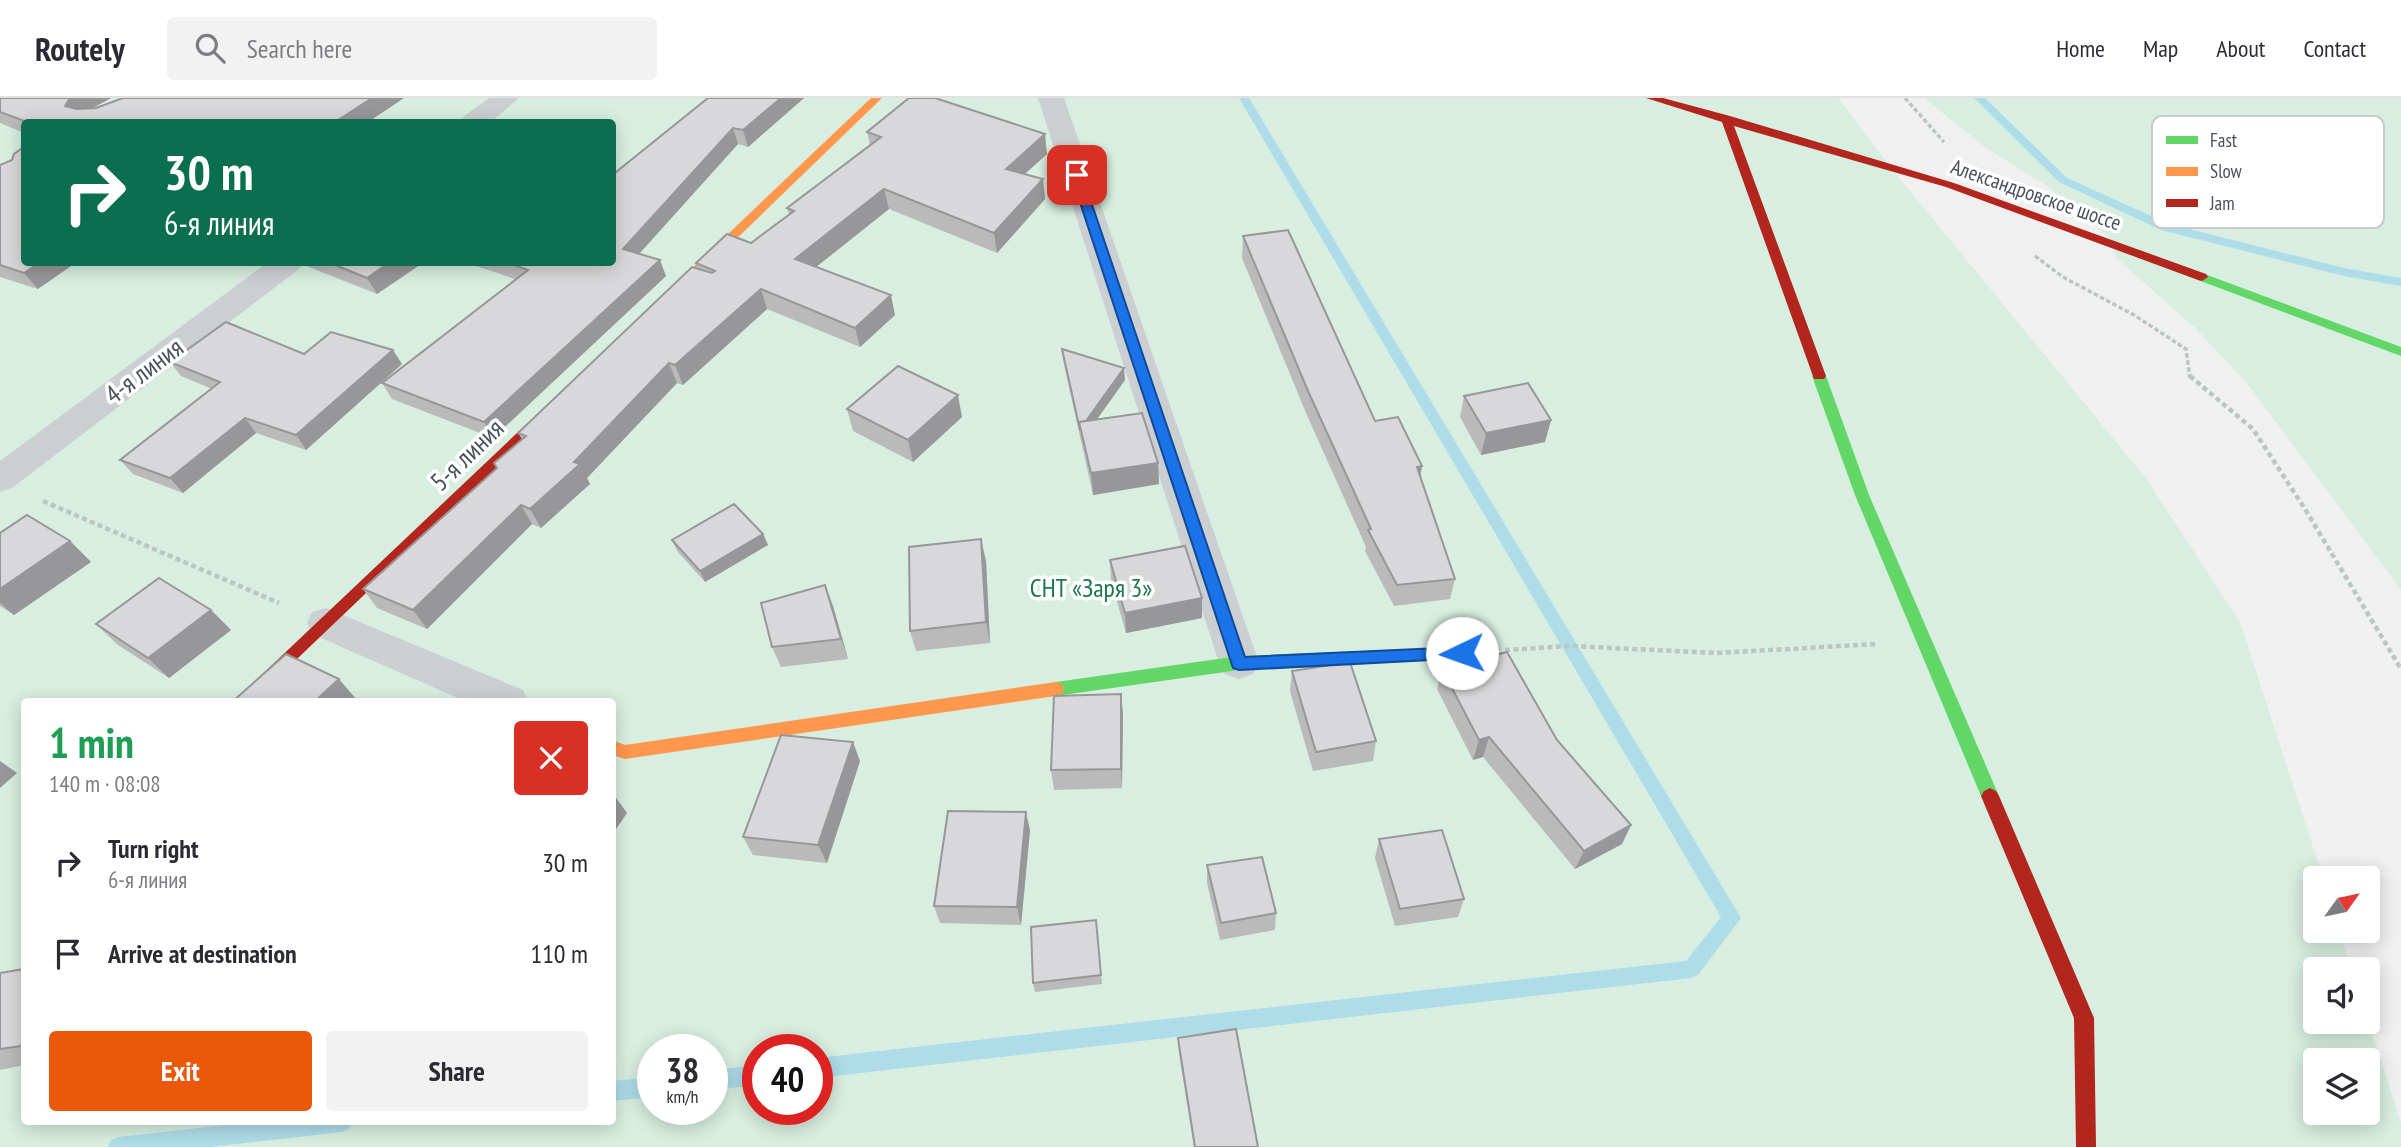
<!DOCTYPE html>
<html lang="en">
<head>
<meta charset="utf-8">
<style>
  body { margin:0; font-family:"PT Sans Narrow",sans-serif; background:#f2f2f3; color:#2b2b33; height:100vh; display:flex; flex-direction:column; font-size:26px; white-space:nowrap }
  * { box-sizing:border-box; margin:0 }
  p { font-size:23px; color:#7c7c81 }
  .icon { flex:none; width:38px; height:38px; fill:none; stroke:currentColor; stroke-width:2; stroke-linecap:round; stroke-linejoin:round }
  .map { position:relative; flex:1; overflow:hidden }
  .sheet { position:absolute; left:21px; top:600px; width:595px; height:427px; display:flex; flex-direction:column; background:#fff; border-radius:7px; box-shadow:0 4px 18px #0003 }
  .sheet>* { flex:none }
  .top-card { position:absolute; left:21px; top:21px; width:595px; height:147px; border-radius:7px; box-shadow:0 4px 18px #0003; background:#0b6e4f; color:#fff; overflow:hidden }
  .needle { width:46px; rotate:57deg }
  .controls { position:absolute; left:2303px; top:768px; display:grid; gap:14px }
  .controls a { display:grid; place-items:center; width:77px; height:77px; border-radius:7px; background:#fff; box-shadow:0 4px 18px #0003; font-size:35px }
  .speed { position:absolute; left:637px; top:936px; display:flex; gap:14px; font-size:35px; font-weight:700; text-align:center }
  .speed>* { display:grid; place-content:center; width:91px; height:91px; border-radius:50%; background:#fff; box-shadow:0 4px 18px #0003; line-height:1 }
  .speed small { font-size:18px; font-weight:400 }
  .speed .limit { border:10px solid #d22; background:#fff; color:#111 }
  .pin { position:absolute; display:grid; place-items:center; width:60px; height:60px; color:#fff; margin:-30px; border-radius:14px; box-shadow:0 4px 10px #0006 }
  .me { position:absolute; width:77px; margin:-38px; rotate:267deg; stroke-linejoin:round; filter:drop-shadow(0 0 5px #0008) }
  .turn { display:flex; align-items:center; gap:24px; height:147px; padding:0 28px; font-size:32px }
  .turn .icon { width:91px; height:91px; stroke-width:2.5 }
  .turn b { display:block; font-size:49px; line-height:60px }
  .round { display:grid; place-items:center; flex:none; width:74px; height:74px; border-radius:7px; background:#f2f2f3 }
  .head { display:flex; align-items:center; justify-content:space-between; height:119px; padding:0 28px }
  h1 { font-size:42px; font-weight:600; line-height:52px; color:#1e9e55 }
  .button { display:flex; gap:14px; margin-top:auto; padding:14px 28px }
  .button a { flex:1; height:80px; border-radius:7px; background:#ea580c; color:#fff; font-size:28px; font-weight:600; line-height:80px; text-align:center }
  .button a+a { background:#f2f2f3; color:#2b2b33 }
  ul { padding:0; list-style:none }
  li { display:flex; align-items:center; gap:21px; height:91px; padding:0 28px }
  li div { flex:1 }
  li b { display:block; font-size:26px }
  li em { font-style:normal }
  header { display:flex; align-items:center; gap:42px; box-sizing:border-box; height:98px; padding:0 35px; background:#fff; border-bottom:2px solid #e1e1e2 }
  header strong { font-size:33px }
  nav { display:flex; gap:38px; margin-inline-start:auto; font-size:24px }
  .search { width:490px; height:63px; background:#f2f2f3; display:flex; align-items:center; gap:18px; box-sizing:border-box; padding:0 24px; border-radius:7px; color:#7c7c81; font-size:26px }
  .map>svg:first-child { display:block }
  .green { fill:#d7eee0; fill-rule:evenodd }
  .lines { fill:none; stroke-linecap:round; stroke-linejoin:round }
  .stream { fill:#aedce9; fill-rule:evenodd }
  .path-far1 { stroke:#bbc5c1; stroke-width:3.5; stroke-dasharray:4.5 2.5; stroke-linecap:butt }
  .path { stroke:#bbc5c1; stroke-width:4.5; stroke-dasharray:5 3.5; stroke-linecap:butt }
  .street { fill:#cccfd1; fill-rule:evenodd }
  .fast { fill:#63d668; fill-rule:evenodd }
  .slow { fill:#ff974d; fill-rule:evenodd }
  .jam { fill:#b3261e; fill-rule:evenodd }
  .wall { fill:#bababb }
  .shaded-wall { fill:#979799 }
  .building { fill:#d8d8da; stroke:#979799; stroke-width:2 }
  .route { fill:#1a73e8; stroke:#114b97; stroke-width:2 }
  .labels { text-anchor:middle; stroke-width:7; stroke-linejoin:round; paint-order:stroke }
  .far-street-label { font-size:21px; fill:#48525c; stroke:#fff }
  .street-label { font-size:26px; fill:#48525c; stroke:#fff }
  .park-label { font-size:26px; fill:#1d794c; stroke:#fff }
  .key { fill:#fff; stroke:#c8cbce; stroke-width:2 }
  .key-label { font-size:19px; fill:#48525c }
</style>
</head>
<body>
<header>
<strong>Routely</strong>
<div class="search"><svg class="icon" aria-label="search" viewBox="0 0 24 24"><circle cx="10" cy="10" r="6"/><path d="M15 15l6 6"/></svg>Search here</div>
<nav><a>Home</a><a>Map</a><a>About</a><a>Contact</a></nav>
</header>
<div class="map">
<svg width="2401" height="1049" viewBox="0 0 2401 1049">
  <rect width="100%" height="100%" fill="#f1f0f0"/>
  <g class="green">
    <path d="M0,0H1838L1896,76L2145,379L2240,524L2323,780H2315V833H2339L2352,871L2315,872V924H2368V921L2401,1025V1049H0ZM24,24H612V164H24ZM24,604H612V1024H24ZM653,952H712V1012H653ZM758,952H817V1012H758ZM2315,962H2368V1015H2315Z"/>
    <polygon points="1924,0 2401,0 2401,492 2247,285 2194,229 2116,160 2112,142 2047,88 1986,50"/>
  </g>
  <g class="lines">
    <g class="stream">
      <polygon points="1239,0 1249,0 1741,820 1698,877 1691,880 817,980 817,960 1686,863 1721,819"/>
      <polygon points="1974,0 1985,0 2067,80 2169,126 2344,170 2401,180 2401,188 2344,178 2161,132 2059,84"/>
      <polygon points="758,967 758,987 712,992 712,972"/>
      <polygon points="653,979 653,999 612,1003 612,983"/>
      <polygon points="253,1024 352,1024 349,1031 342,1034 210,1049 108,1049 111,1042 118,1039"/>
    </g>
    <g class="path-far1">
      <polyline points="1905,0 1944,44"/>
      <polyline points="2035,158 2063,179 2134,217 2186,251 2190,280"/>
    </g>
    <g class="path">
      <polyline points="2190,278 2253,331 2305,411 2401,571"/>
      <polyline points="43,403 279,505"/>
      <polyline points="1505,552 1570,548 1717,555 1877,546"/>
    </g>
    <g class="street">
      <polygon points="489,0 519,0 491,24 461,24 464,18"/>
      <polygon points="1038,0 1064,0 1259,565 1253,576 1239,581 1225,576 1219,565"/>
      <polygon points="268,164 303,164 299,171 12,390 0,394 0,363"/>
      <polygon points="326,510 523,592 529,604 467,604 312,536 307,525 312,514"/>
    </g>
    <g class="fast">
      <polygon points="2202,175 2401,249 2401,258 2198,182 2196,179"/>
      <polygon points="1819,273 1826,278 1869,397 1999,698 1996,703 1990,706 1984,703 1981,698 1855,397 1812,278"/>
      <polygon points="1462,549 1468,550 1470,555 1468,560 1462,561 1239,572 1056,598 1050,596 1048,591 1050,586 1056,584 1239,558"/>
    </g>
    <g class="slow">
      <polygon points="871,0 882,0 698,178 690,178 690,172"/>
      <polygon points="1056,584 1062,586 1064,591 1062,596 1056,598 625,661 612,657 612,642 625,647"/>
    </g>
    <g class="jam">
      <polygon points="1646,0 1663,0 1730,18 1954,85 2206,176 2208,179 2202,183 2198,182 1946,89 1734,28 1826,278 1824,281 1814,281 1722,24"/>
      <polygon points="559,298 564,300 566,303 564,306 252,604 233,604 554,300"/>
      <polygon points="1990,690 1996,693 1999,698 2094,920 2096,1049 2076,1049 2074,920 1981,698 1984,693"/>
    </g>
  </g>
  <g class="wall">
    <polygon points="0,0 111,0 92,10 96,10 123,0 404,0 368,24 24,24 24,35 0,25"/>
    <polygon points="804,0 748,49 738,46 639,156 666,178 493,340 392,301 382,285 515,181 464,164 612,164 616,74"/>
    <polygon points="867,34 1047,56 1025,76 1045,101 997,155 889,111 816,169 895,217 860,249 767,211 683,287 677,285 587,380 590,386 541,430 532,426 427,531 377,510 363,491 497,370 494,365 522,341 518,335 698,171 696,165 751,145 789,116 787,110 870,47"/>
    <polygon points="12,62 38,191 0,179 0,67"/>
    <polygon points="1243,138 1375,323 1422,368 1420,379 1455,481 1450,501 1394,508 1365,453 1366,449 1306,315 1242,160"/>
    <polygon points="302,164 424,164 377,196 304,167"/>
    <polygon points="1062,251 1125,282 1096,322 1158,365 1159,386 1093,397 1063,262"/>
    <polygon points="304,256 402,266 306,352 256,335 183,395 133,376 120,362 212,291 181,278 170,264"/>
    <polygon points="1464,298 1551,322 1545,344 1481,357 1460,319"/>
    <polygon points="847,311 962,319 913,364 853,333"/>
    <polygon points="0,435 70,443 91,464 14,517 0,508"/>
    <polygon points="763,436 768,447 705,484 677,453 672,442"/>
    <polygon points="1110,462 1202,500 1202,520 1126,535 1111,483"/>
    <polygon points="986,463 990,545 916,553 910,533"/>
    <polygon points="833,508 848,561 781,569 772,549"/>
    <polygon points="211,512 231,532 169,580 118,547 96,526"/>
    <polygon points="1442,571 1557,642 1631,727 1622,746 1575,771 1483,659 1473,662 1437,591"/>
    <polygon points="1292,573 1376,643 1373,663 1313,673 1290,593"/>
    <polygon points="1121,596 1123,616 1122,690 1054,692 1051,672"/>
    <polygon points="860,663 827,765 753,757 743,739"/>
    <polygon points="1030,732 1021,827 940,825 934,808"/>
    <polygon points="1379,741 1464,801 1458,819 1395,828 1375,760"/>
    <polygon points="1207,767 1276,815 1275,832 1220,842 1207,785"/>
    <polygon points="1096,822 1102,886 1035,894 1033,885"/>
    <polygon points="24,871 24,967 0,972 0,875"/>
    <polygon points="1178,940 1258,1049 1194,1049 1179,956"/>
  </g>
  <g class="shaded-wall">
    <polygon points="70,0 111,0 82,16 65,8"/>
    <polygon points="372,0 404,0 368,24 335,24"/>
    <polygon points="781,0 804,0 748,49 743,32"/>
    <polygon points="733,30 738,46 629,167 623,151"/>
    <polygon points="1045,36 1047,56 1009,90 1006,71"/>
    <polygon points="1043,81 1045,101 997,155 994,135"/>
    <polygon points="884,91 889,111 801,181 795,161"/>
    <polygon points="660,162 666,178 493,340 484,324"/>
    <polygon points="40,164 77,164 38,191 24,175"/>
    <polygon points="390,164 424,164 377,196 367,180"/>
    <polygon points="761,191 767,211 683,287 675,267"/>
    <polygon points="891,197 895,217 860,249 855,230"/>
    <polygon points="393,252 402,266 306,352 296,337"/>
    <polygon points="669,265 677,285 587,380 590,386 541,430 530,411"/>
    <polygon points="1124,270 1125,282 1083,341 1081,331"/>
    <polygon points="958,297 962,319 913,364 908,342"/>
    <polygon points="245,320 256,335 183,395 170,380"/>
    <polygon points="1551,322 1545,344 1481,357 1486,335"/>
    <polygon points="1158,365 1159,386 1093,397 1091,375"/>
    <polygon points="1422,368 1418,389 1417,369"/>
    <polygon points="521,407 532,426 427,531 413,512"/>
    <polygon points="763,436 768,447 705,484 700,473"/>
    <polygon points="981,441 986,463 990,545 986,524"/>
    <polygon points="70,443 91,464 14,517 0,505 0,491"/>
    <polygon points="825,487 833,508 848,561 841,541"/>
    <polygon points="1202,500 1202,520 1126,535 1125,515"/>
    <polygon points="211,512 231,532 169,580 148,560"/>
    <polygon points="339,581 356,601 353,604 314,604"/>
    <polygon points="1121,596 1123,616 1122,690 1121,671"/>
    <polygon points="1489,639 1483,659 1473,662 1479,642"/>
    <polygon points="853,644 860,663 827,765 818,747"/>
    <polygon points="0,663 17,675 0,690"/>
    <polygon points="614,697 627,715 612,737 612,699"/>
    <polygon points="1026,714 1030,732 1021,827 1017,809"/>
    <polygon points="1631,727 1622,746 1575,771 1584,753"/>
  </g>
  <g class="building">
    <polygon points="0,0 70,0 65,8 77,11 96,10 123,0 372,0 335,24 27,24 0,14"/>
    <polygon points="708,0 781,0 743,32 733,30 623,151 660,162 484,324 382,285 528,172 506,164 612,164 612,72 616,74"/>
    <polygon points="909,0 935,0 1045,36 1006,71 1043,81 994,135 884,91 795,161 891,197 855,230 761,191 675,267 669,265 574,364 580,366 530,411 521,407 413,512 363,491 497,370 494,365 526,338 518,335 692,169 712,175 715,173 696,165 727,136 751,145 794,113 787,110 881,39 867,34"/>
    <polygon points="24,49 24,164 40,164 24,175 0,167 0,67 12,62 14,56"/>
    <polygon points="1288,132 1375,323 1398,319 1422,368 1417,369 1455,481 1397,487 1368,432 1371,431 1308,293 1243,138"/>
    <polygon points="328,164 390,164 367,180"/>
    <polygon points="226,224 304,256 331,234 393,252 296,337 245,320 170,380 120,362 220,284 170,264"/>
    <polygon points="1062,251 1124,270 1086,323 1079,324 1080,332"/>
    <polygon points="898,268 958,297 908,342 847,311"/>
    <polygon points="1528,285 1551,322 1486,335 1464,298"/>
    <polygon points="1142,315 1158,365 1091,375 1079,324"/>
    <polygon points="734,406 763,436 700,473 672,442"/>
    <polygon points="27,417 70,443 0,491 0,435"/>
    <polygon points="981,441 986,524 910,533 909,449"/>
    <polygon points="1185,448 1202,500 1125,515 1110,462"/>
    <polygon points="159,480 211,512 148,560 96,526"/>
    <polygon points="825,487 841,541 772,549 761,505"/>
    <polygon points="1507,554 1557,642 1631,727 1584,753 1489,639 1479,642 1442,571"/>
    <polygon points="286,556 339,581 314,604 232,604"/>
    <polygon points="1350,564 1376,643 1316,654 1292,573"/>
    <polygon points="1121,596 1121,671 1051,672 1054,598"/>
    <polygon points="781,637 853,644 818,747 743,739"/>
    <polygon points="948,713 1026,714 1017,809 934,808"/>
    <polygon points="1442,732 1464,801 1400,811 1379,741"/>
    <polygon points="1262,759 1276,815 1221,825 1207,767"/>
    <polygon points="1096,822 1101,877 1033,885 1031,829"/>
    <polygon points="24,871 24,939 21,948 0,951 0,875"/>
    <polygon points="1236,931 1258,1049 1195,1049 1178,940"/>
  </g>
  <polygon class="route" points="1072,75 1082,77 1245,559 1462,549 1468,551 1470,555 1468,560 1239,572 1233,570 1071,77"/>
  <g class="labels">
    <g class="far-street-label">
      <text transform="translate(2036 97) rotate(19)" y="7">Александровское шоссе</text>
    </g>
    <g class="street-label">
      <text transform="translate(144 273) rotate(-37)" y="9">4-я линия</text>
      <text transform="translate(467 357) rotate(-44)" y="9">5-я линия</text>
    </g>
    <g class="park-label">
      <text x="1091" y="499">СНТ «Заря 3»</text>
    </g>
  </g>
  <rect x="2152" y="18" width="232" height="112" rx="10" class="key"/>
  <rect x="2166" y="38" width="32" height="8" fill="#63d668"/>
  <rect x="2166" y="69" width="32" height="9" fill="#ff974d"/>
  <rect x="2166" y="101" width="32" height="8" fill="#b3261e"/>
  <g class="key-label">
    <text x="2210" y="49">Fast</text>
    <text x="2210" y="80">Slow</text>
    <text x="2210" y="112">Jam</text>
  </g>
</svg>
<div class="controls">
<a><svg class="needle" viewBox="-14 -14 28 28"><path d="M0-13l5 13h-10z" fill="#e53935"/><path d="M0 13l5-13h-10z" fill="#7c7c81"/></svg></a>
<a><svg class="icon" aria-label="sound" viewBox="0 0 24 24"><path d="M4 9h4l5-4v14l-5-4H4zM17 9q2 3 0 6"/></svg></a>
<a><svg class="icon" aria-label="layers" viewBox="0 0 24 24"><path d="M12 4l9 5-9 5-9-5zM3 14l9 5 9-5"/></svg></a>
</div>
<div class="speed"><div>38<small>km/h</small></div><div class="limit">40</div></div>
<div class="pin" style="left:1077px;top:77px;background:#d93025"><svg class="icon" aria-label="arrive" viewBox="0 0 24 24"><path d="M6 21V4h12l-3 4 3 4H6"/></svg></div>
<svg class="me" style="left:1462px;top:555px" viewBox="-20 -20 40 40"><circle r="19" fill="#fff"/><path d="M0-13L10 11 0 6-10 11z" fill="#1a73e8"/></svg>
<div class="top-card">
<div class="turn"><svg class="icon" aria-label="right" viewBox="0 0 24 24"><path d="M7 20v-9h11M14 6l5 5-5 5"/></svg><div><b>30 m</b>6-я линия</div></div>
</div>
<section class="sheet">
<div class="head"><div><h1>1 min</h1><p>140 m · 08:08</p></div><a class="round" style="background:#d93025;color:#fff"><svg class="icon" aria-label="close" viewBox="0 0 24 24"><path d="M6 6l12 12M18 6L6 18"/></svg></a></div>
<ul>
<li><svg class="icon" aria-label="right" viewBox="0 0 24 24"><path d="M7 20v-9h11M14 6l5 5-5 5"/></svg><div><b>Turn right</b><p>6-я линия</p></div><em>30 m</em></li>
<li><svg class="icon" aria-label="arrive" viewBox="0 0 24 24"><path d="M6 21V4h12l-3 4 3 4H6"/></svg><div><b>Arrive at destination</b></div><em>110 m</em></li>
</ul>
<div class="button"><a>Exit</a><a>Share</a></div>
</section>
</div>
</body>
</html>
